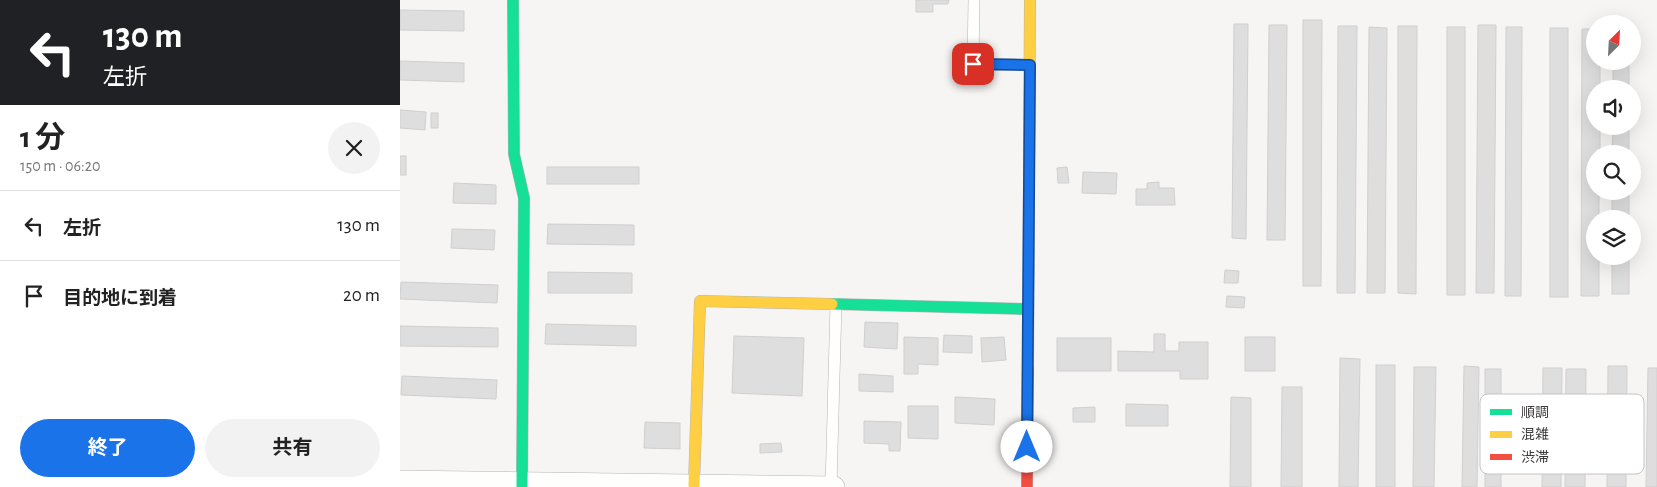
<!DOCTYPE html>
<html lang="ja">
<head>
<meta charset="utf-8">
<style>
  body { margin:0; font-family:"Alegreya Sans","Noto Sans JP",sans-serif; background:#f2f2f2; color:#222; height:100vh; display:flex; flex-direction:column; font-size:19px; white-space:nowrap }
  * { box-sizing:border-box; margin:0 }
  p { font-size:16px; color:#767676 }
  .icon { flex:none; width:28px; height:28px; fill:none; stroke:currentColor; stroke-width:2; stroke-linecap:round; stroke-linejoin:round }
  .map { position:relative; flex:1; overflow:hidden }
  .sheet { display:flex; flex-direction:column; background:#fff; width:400px }
  .sheet>* { flex:none }
  .guide { background:#202124; color:#fff; overflow:hidden }
  .needle { width:32px; rotate:24deg }
  .buttons { position:absolute; left:1186px; top:15px; display:grid; gap:10px }
  .buttons a { display:grid; place-items:center; width:55px; height:55px; border-radius:50%; background:#fff; box-shadow:0 5px 20px #0002; font-size:25px }
  .pin { position:absolute; display:grid; place-items:center; width:42px; height:42px; color:#fff; margin:-21px; border-radius:10px; box-shadow:0 2px 8px #0006 }
  .me { position:absolute; width:55px; margin:-28px; rotate:0deg; stroke-linejoin:round; filter:drop-shadow(0 0 4px #0008) }
  .turn { display:flex; align-items:center; gap:18px; height:105px; padding:0 20px; font-size:22px }
  .turn .icon { width:65px; height:65px; stroke-width:2.5 }
  .turn b { display:block; font-size:35px; line-height:42px }
  .round { display:grid; place-items:center; flex:none; width:52px; height:52px; border-radius:26px; background:#f2f2f2 }
  .overview { display:flex; align-items:center; justify-content:space-between; height:85px; padding:0 20px }
  h1 { font-size:30px; font-weight:700; line-height:38px }
  .button { display:flex; gap:10px; margin-top:auto; padding:10px 20px }
  .button a { flex:1; height:58px; border-radius:30px; background:#1a73e8; color:#fff; font-size:20px; font-weight:700; line-height:58px; text-align:center }
  .button a+a { background:#f2f2f2; color:#222 }
  ul { padding:0; list-style:none }
  li { display:flex; align-items:center; gap:15px; height:70px; padding:0 20px; border-top:1px solid #e0e0e0 }
  li div { flex:1 }
  li b { display:block; font-size:19px }
  li em { font-style:normal }
  main { display:flex; flex:1; min-height:0 }
  .map>svg:first-child { display:block }
  .building { fill:#dfdede; stroke:#d0cfcf }
  .lines { fill:none; stroke-linecap:round; stroke-linejoin:round }
  .lane-casing { stroke:#b6b4b4; stroke-width:12 }
  .street-casing { stroke:#b6b4b4; stroke-width:22 }
  .fast-casing { stroke:#b6b4b4; stroke-width:12 }
  .slow-casing { stroke:#b6b4b4; stroke-width:12 }
  .jam-casing { stroke:#b6b4b4; stroke-width:12 }
  .lane { stroke:#fefefd; stroke-width:11 }
  .street { stroke:#fefefd; stroke-width:21 }
  .fast { stroke:#16e098; stroke-width:11 }
  .slow { stroke:#ffcf43; stroke-width:11 }
  .jam { stroke:#f24e42; stroke-width:11 }
  .route-casing { stroke:#114b97; stroke-width:12 }
  .route { stroke:#1a73e8; stroke-width:9 }
  .key { fill:#fff; stroke:#c4c4c4; stroke-width:1 }
  .key-label { font-size:14px; fill:#3c3a3a }
</style>
</head>
<body>
<main>
<section class="sheet">
<div class="guide">
<div class="turn"><svg class="icon" aria-label="left" viewBox="0 0 24 24"><path d="M17 20v-9H6M10 6l-5 5 5 5"/></svg><div><b>130 m</b>左折</div></div>
</div>
<div class="overview"><div><h1>1 分</h1><p>150 m · 06:20</p></div><a class="round"><svg class="icon" aria-label="close" viewBox="0 0 24 24"><path d="M6 6l12 12M18 6L6 18"/></svg></a></div>
<ul>
<li><svg class="icon" aria-label="left" viewBox="0 0 24 24"><path d="M17 20v-9H6M10 6l-5 5 5 5"/></svg><div><b>左折</b></div><em>130 m</em></li>
<li><svg class="icon" aria-label="arrive" viewBox="0 0 24 24"><path d="M6 21V4h12l-3 4 3 4H6"/></svg><div><b>目的地に到着</b></div><em>20 m</em></li>
</ul>
<div class="button"><a>終了</a><a>共有</a></div>
</section>
<div class="map">
<svg width="1257" height="487" viewBox="0 0 1257 487">
  <rect width="100%" height="100%" fill="#f7f5f4"/>
  <g class="building">
    <polygon points="516,0 549,0 548,4 533,4 533,12 516,12"/>
    <polygon points="0,10 64,11 64,31 0,30"/>
    <polygon points="903,20 922,20 921,286 903,286"/>
    <polygon points="834,24 848,24 846,239 832,238"/>
    <polygon points="869,25 887,25 885,240 867,240"/>
    <polygon points="1078,25 1096,25 1094,293 1076,293"/>
    <polygon points="938,26 957,26 955,293 937,293"/>
    <polygon points="998,26 1017,26 1016,294 998,293"/>
    <polygon points="969,27 987,28 985,293 967,293"/>
    <rect x="1047" y="27" width="18" height="268"/>
    <polygon points="1106,27 1122,27 1121,296 1105,296"/>
    <rect x="1150" y="28" width="18" height="269"/>
    <polygon points="1182,29 1195,29 1195,61 1200,61 1200,89 1195,89 1195,126 1200,126 1200,154 1195,154 1195,191 1199,191 1199,219 1195,219 1195,256 1199,256 1199,296 1181,296"/>
    <polygon points="0,61 64,63 64,82 0,80"/>
    <rect x="1213" y="61" width="16" height="28"/>
    <polygon points="0,110 26,112 25,130 0,128"/>
    <rect x="31" y="113" width="7" height="15"/>
    <polygon points="1213,126 1229,126 1229,154 1212,154"/>
    <rect x="0" y="156" width="6" height="19"/>
    <rect x="147" y="167" width="92" height="17"/>
    <polygon points="667,167 669,183 658,183 657,168"/>
    <polygon points="683,172 717,173 716,194 682,193"/>
    <polygon points="759,182 759,188 774,188 775,205 736,205 736,189 747,189 747,183"/>
    <polygon points="54,183 96,185 96,204 53,203"/>
    <rect x="1212" y="191" width="17" height="28"/>
    <polygon points="148,224 234,225 234,245 147,244"/>
    <polygon points="52,229 95,230 94,250 51,248"/>
    <rect x="1212" y="256" width="17" height="38"/>
    <polygon points="825,270 839,271 838,283 824,283"/>
    <polygon points="148,272 232,273 232,293 148,293"/>
    <polygon points="1,282 98,285 97,303 0,299"/>
    <polygon points="827,296 845,297 844,308 826,307"/>
    <polygon points="465,322 498,323 497,349 464,347"/>
    <polygon points="146,324 236,326 236,346 145,344"/>
    <polygon points="0,326 98,328 98,347 0,346"/>
    <polygon points="754,334 765,334 765,351 779,351 779,342 808,342 808,379 780,379 780,371 718,371 718,351 754,352"/>
    <polygon points="544,335 572,336 572,353 543,352"/>
    <polygon points="334,336 404,338 402,396 332,393"/>
    <polygon points="504,337 538,338 538,365 518,364 518,374 504,374"/>
    <polygon points="604,337 606,360 582,362 581,338"/>
    <rect x="845" y="337" width="30" height="34"/>
    <rect x="657" y="338" width="54" height="33"/>
    <polygon points="940,358 960,359 958,487 939,487"/>
    <rect x="976" y="365" width="19" height="122"/>
    <polygon points="1064,366 1079,367 1077,487 1062,487"/>
    <polygon points="1208,366 1227,366 1226,487 1207,487"/>
    <polygon points="1014,367 1036,367 1034,487 1013,487"/>
    <polygon points="1143,368 1162,368 1161,487 1142,487"/>
    <polygon points="1248,368 1257,368 1257,487 1246,487"/>
    <rect x="1085" y="369" width="16" height="118"/>
    <polygon points="1166,369 1186,369 1185,487 1165,487"/>
    <polygon points="459,374 493,376 493,392 459,391"/>
    <polygon points="2,376 97,380 96,399 1,395"/>
    <polygon points="882,387 902,387 902,487 881,487"/>
    <polygon points="555,397 595,399 594,425 555,423"/>
    <polygon points="831,397 851,398 851,487 830,487"/>
    <polygon points="726,404 768,405 768,426 726,426"/>
    <polygon points="508,406 538,406 538,439 508,438"/>
    <polygon points="695,407 695,422 673,422 673,408"/>
    <polygon points="464,421 501,422 500,451 489,451 489,444 464,443"/>
    <polygon points="245,422 280,423 280,449 244,448"/>
    <polygon points="381,443 382,452 360,453 360,444"/>
  </g>
  <g class="lines">
    <defs>
      <g id="lane">
        <polyline points="574,0 573,64 629,65"/>
        <polyline points="431,487 436,304"/>
      </g>
      <polyline id="street" points="0,481 434,487"/>
      <g id="fast">
        <polyline points="113,0 114,154 124,198 122,487"/>
        <polyline points="432,304 628,309"/>
      </g>
      <g id="slow">
        <polyline points="628,368 630,0"/>
        <polyline points="294,485 300,301 432,304"/>
      </g>
      <polyline id="jam" points="627,487 628,368"/>
    </defs>
    <use href="#lane" class="lane-casing"/>
    <use href="#street" class="street-casing"/>
    <use href="#fast" class="fast-casing"/>
    <use href="#slow" class="slow-casing"/>
    <use href="#jam" class="jam-casing"/>
    <use href="#lane" class="lane"/>
    <use href="#street" class="street"/>
    <use href="#fast" class="fast"/>
    <use href="#slow" class="slow"/>
    <use href="#jam" class="jam"/>
  </g>
  <g class="lines">
    <defs>
      <polyline id="route" points="573,64 630,65 627,447"/>
    </defs>
    <use href="#route" class="route-casing"/>
    <use href="#route" class="route"/>
  </g>
  <rect x="1080" y="394" width="164" height="80" rx="8" class="key"/>
  <rect x="1090" y="409" width="22" height="6" fill="#16e098"/>
  <rect x="1090" y="431" width="22" height="7" fill="#ffcf43"/>
  <rect x="1090" y="454" width="22" height="6" fill="#f24e42"/>
  <g class="key-label">
    <text x="1121" y="417">順調</text>
    <text x="1121" y="439">混雑</text>
    <text x="1121" y="462">渋滞</text>
  </g>
</svg>
<div class="buttons">
<a><svg class="needle" viewBox="-14 -14 28 28"><path d="M0-13l5 13h-10z" fill="#e53935"/><path d="M0 13l5-13h-10z" fill="#767676"/></svg></a>
<a><svg class="icon" aria-label="sound" viewBox="0 0 24 24"><path d="M4 9h4l5-4v14l-5-4H4zM17 9q2 3 0 6"/></svg></a>
<a><svg class="icon" aria-label="search" viewBox="0 0 24 24"><circle cx="10" cy="10" r="6"/><path d="M15 15l6 6"/></svg></a>
<a><svg class="icon" aria-label="layers" viewBox="0 0 24 24"><path d="M12 4l9 5-9 5-9-5zM3 14l9 5 9-5"/></svg></a>
</div>
<div class="pin" style="left:573px;top:64px;background:#d93025"><svg class="icon" aria-label="arrive" viewBox="0 0 24 24"><path d="M6 21V4h12l-3 4 3 4H6"/></svg></div>
<svg class="me" style="left:627px;top:447px" viewBox="-20 -20 40 40"><circle r="19" fill="#fff"/><path d="M0-13L10 11 0 6-10 11z" fill="#1a73e8"/></svg>
</div>
</main>
</body>
</html>
